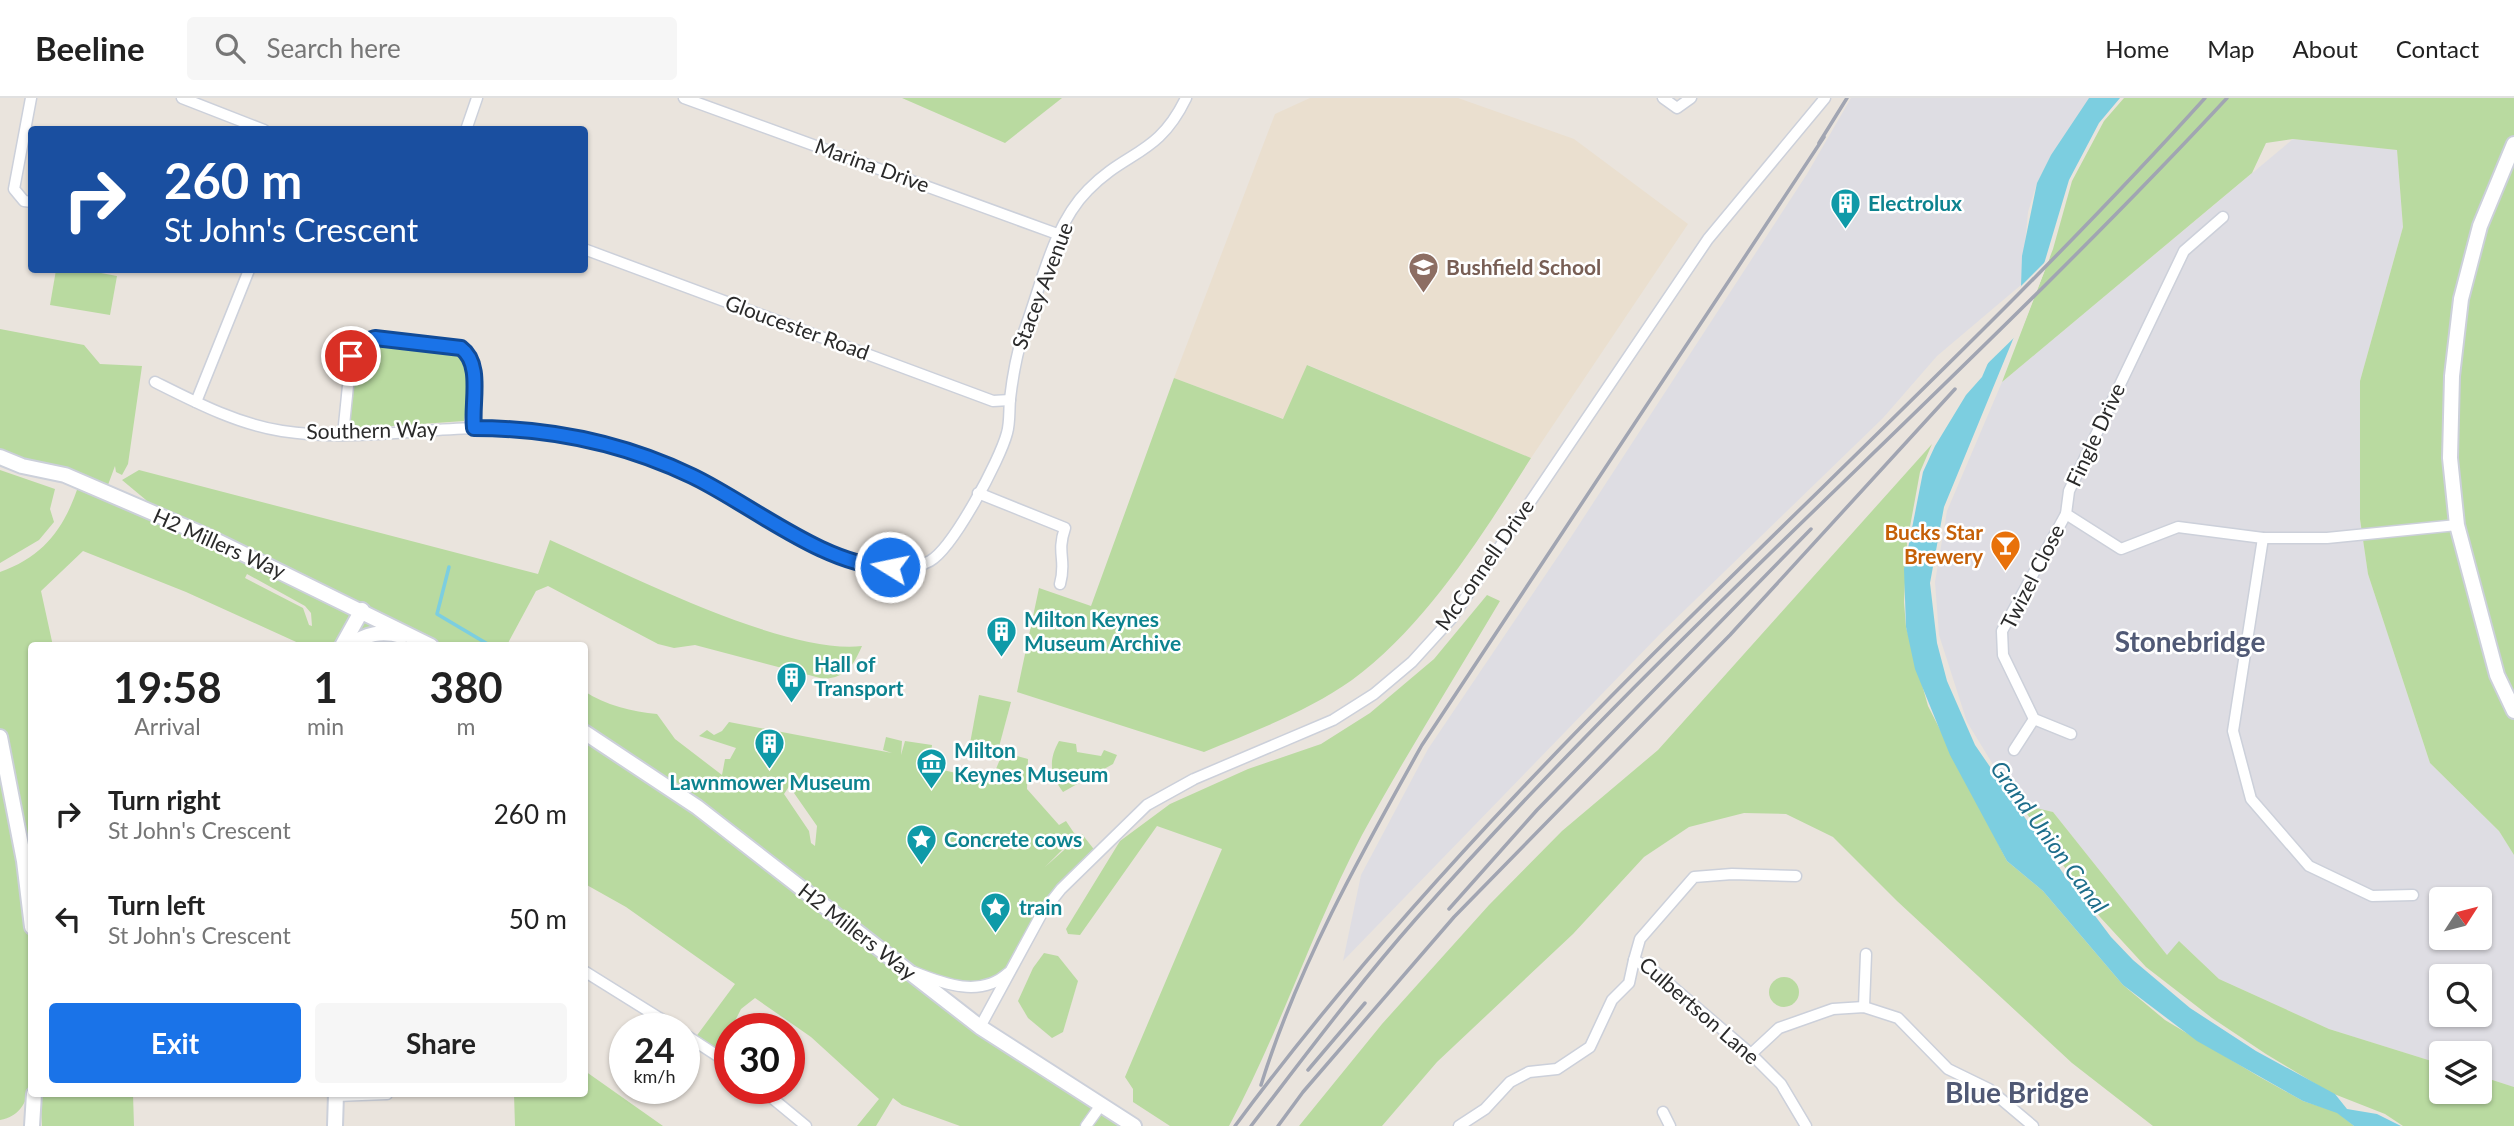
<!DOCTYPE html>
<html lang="en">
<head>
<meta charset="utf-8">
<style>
  body { margin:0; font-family:Lato,sans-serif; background:#f6f6f6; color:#222; height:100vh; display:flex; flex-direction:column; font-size:26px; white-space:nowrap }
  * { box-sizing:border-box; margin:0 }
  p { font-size:23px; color:#767676 }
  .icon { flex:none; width:38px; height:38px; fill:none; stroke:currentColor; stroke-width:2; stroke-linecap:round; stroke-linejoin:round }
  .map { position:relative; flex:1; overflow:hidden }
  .side { position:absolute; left:28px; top:544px; width:560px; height:455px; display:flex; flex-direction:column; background:#fff; border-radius:7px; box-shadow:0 2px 5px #0004 }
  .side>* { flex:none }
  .hud { position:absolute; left:28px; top:28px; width:560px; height:147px; border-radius:7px; box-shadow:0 2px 5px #0004; background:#1a4fa0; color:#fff; overflow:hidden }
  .needle { width:46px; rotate:54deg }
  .buttons { position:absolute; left:2429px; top:789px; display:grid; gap:14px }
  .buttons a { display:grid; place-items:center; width:63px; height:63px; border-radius:7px; background:#fff; box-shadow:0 2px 5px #0004; font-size:35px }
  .speed { position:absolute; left:609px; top:915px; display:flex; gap:14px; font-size:35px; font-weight:700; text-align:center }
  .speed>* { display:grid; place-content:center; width:91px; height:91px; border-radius:50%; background:#fff; box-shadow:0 2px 5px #0004; line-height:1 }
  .speed small { font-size:18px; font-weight:400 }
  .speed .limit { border:10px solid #d22; background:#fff; color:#111 }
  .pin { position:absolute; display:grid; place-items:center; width:60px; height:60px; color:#fff; margin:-30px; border:4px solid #fff; border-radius:50%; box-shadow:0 2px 7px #0007 }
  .me { position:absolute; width:77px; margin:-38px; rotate:280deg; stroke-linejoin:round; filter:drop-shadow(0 0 5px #0008) }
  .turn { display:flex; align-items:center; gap:24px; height:147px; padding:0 21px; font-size:32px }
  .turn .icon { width:91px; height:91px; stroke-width:2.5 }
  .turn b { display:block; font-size:49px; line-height:60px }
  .eta { display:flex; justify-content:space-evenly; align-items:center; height:119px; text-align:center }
  .eta b { font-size:42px; font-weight:700; line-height:49px }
  .action { display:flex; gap:14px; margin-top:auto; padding:14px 21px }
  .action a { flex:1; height:80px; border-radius:7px; background:#1a73e8; color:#fff; font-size:28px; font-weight:700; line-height:80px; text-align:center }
  .action a+a { background:#f6f6f6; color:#222 }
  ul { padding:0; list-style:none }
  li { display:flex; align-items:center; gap:21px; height:105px; padding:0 21px }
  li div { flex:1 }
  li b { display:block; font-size:26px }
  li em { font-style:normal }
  header { display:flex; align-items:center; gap:42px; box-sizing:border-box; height:98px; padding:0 35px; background:#fff; border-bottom:2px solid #e0e0e0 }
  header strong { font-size:33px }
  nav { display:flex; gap:38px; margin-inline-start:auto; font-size:24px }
  .search { width:490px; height:63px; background:#f6f6f6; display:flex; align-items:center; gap:18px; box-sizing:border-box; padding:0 24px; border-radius:7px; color:#767676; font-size:26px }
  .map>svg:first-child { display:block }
  .industrial { fill:#dedde3; fill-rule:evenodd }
  .education { fill:#eadfcf }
  .green { fill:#b9daa0; fill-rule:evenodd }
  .water { fill:#7ccee0 }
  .pier { fill:#eae4dd }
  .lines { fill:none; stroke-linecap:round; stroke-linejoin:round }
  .stream { stroke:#7ccee0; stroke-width:3.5 }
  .street-casing { stroke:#ccd0da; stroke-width:13 }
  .secondary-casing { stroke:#ccd0da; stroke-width:18 }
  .street { stroke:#fff; stroke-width:10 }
  .secondary { stroke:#fff; stroke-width:14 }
  .rail { stroke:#a1a5b2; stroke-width:3.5 }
  .route-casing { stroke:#114b97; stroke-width:18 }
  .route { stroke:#1a73e8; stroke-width:12 }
  .labels { text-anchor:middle; stroke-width:5; stroke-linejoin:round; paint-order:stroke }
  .street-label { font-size:21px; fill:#2a2a2a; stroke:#fff }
  .culture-label { font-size:21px; font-weight:bold; fill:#0d838f; stroke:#fff; text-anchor:start }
  .education-label { font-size:21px; font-weight:bold; fill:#785e54; stroke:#fff; text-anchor:start }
  .food-label { font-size:21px; font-weight:bold; fill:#c56008; stroke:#fff; text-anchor:end }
  .water-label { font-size:23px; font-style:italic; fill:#1d6e8b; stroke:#fff }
  .district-label { font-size:28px; font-weight:bold; fill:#505975; stroke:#fff }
</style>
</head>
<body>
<header>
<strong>Beeline</strong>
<div class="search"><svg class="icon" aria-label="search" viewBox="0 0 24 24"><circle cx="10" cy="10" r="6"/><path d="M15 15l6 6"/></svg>Search here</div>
<nav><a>Home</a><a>Map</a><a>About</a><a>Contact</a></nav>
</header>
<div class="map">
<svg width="2514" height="1028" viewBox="0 0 2514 1028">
  <rect width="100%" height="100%" fill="#eae4dd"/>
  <g class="industrial">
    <polygon points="1851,0 2089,0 2051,57 2037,85 2028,114 2021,187 1937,258 1883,320 1661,535 1343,863 1361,777 1428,651 1571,439 1807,76"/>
    <path d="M2293,41L2397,52L2403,129L2360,283V421L2368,476L2430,665L2499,733L2514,757V989L2480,978V956H2441V966L2329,931L2219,881L2180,844L2167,857L2053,714L2020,706L2008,691L1967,624L1939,537L1935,484L1947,413L2002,284ZM2441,802H2480V840H2441ZM2441,878H2480V917H2441Z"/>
  </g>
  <polygon class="education" points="1310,0 1458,0 1574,41 1688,126 1531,360 1308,267 1284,321 1174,280 1275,16"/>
  <g class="green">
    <polygon points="902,0 1062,0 1005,45"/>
    <polygon points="2124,0 2514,0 2514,757 2499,733 2430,665 2368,476 2360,421 2360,283 2403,129 2397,52 2293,41 2266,45 2252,75 2002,284 2053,151 2072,83 2104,23"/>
    <polygon points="56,172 85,172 117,178 110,217 50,207"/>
    <path d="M0,231L84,247L100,266L142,268L128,366L122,377L116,374L115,368L105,395L151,414L146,402L122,382L139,372L538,476L550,442C626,475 784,557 862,548C853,568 847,579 824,581L695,547L674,550L658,546L548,488L536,493L508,545L512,548H305L186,494L83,453L41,493L53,548H32L31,988C25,1006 20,1018 0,1022V474C45,458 65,429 79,386L0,359ZM247,476L305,508L311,515L312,528L309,527L303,510L245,480Z"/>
    <path d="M368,247C390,246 461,246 469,269C473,284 466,308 464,323L349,331L356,255Z"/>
    <path d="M1307,267L1531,360C1483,436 1426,528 1352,582C1307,614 1254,633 1204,654L1017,594L1039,490L1091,508L1174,280L1283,321Z"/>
    <polygon points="1932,346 1920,374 1907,445 1904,504 1906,529 1928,608 2007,763 2043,793 2123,887 2165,922 2258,978 2303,1003 2337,1014 2354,1028 2153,1028 2072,965 1897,803 1833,739 1786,716 1744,715 1689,729 1644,759 1573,836 1437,964 1382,1028 1299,1028 1382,926 1489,807 1562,733 1658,652"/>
    <polygon points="0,372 55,391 50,411 54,424 39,442 0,465"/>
    <path d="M1487,497L1500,503C1454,581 1405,658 1362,737C1312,832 1280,934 1229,1028H1170L1133,1004V991L1125,979L1222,751L1157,728L1080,837L1068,836L1066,831L1120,743L1170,706L1248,671L1321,646L1370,615L1434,561Z"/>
    <path d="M584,593C605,607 633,614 657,616L675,641L722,677L725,661H730L736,650L699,638L707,632L714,637L722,633L729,624L892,655L883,652L886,639L902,643L901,657L905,643L932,647L930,669L991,683L1003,654L1028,661L1027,691L1059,727L1066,723L1076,738L1045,769L1082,736L1096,754L1061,791L1016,868L976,889L904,870L1134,1028H960L902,1007L893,1000L876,1028H857L879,1001L811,939L755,900L741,911L719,955L695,940L735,886L626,809L585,786ZM794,681L799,684L794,695L817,728L815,748L811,745L809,733L784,696Z"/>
    <polygon points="979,597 1011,604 996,660 968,656"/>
    <path d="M1059,643L1076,646L1077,654L1101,658L1104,652L1117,657L1113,666L1063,694C1050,676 1048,663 1059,643Z"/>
    <polygon points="2020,706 2053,714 2167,857 2179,843 2219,881 2329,931 2441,966 2441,994 2480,994 2480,978 2514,989 2514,1028 2403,1028 2385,1016 2329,994 2266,956 2212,920 2146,869 2100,819"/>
    <polygon points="1044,855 1058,858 1078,883 1063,934 1052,940 1028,920 1018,903 1033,870"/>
    <circle cx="1784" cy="894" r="15"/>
    <polygon points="585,973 663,1028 515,1028 514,996 584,996"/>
    <polygon points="34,996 133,996 134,1028 42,1028 41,1011 33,1011"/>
  </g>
  <polygon class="water" points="2089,0 2120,0 2099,25 2069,82 2044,166 1944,409 1930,485 1937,545 1947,583 1975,647 2065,778 2111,839 2133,862 2190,910 2256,953 2335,996 2347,1011 2377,1016 2401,1028 2354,1028 2337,1015 2303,1003 2197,943 2123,887 2043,793 2007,763 1950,657 1915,571 1906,529 1904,471 1923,374 1935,348 1966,297 1982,279 2021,188 2022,158 2037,85 2051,57"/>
  <polygon class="pier" points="2050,159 2021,233 1982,271 2014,195"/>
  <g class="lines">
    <polyline class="stream" points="449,469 437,516 491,548"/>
    <defs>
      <g id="street">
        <polyline points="31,0 14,91 24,103 32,104"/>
        <polyline points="182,0 264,32"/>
        <polyline points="684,0 1060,137"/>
        <polyline points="1663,0 1677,10 1691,0"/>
        <polyline points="466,32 477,0"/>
        <polyline points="2223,119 2184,153 2069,393 2066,416 2121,451 2178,429 2263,440 2327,440 2457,427"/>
        <polyline points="584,151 993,303 1010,302"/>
        <path d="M155,284C195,304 237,326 282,333C346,343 410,332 474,330C518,328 566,334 609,346C637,353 666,366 692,378C748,405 868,498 930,463C953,450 1000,362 1007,335C1010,325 1009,312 1010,301C1013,275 1017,252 1026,228C1042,184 1054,126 1088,92C1127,52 1158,58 1186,0"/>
        <polyline points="196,304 249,172"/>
        <path d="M343,337L351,258L360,245L375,240L461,250C484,266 471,305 474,330"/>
        <path d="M978,395L1065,430C1056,456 1067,462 1060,486"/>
        <polyline points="2066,416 2002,533 2003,557 2034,621 2071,636"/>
        <polyline points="2263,440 2233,633 2251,701 2309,768 2372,798 2413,797"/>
        <polyline points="2014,652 2034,621"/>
        <polyline points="1796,778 1732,776 1694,779 1640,841 1634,862 1653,872 1751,956 1781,986 1806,1028"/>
        <polyline points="584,873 677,931"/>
        <path d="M914,874C944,886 981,900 1008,875"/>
        <polyline points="1864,909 1866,856"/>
        <polyline points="980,929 1042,815 1061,791 1147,707 1194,681 1333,622 1374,596 1412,564 1451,521 1708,141 1825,0"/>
        <polyline points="684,936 730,966"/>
        <polyline points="1751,956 1779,930 1833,911 1864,909 1898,920 1948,971 1989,991 2033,1028"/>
        <polyline points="760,990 806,1028"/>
        <polyline points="336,998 387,996"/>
        <polyline points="1663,1014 1670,1028"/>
        <polyline points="1086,1028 1101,1007"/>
        <polyline points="1459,1028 1485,1011 1510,984 1529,974 1557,971 1590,949 1612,902 1629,885 1634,862"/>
      </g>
      <g id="secondary">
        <polyline points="2514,46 2480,128 2461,201 2452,278 2450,360 2457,427 2497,577 2514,613"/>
        <polyline points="0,359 22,368 65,377 209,439 431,548"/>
        <polyline points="342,548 362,512"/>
        <path d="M348,548C366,536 381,532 402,538"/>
        <polyline points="584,634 697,709 980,929 1134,1028"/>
        <polyline points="0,639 24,763 32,829"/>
        <polyline points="32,1028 34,996"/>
        <polyline points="335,1028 336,996"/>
      </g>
    </defs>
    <use href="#street" class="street-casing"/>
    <use href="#secondary" class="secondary-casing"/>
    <use href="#street" class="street"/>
    <use href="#secondary" class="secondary"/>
    <g class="rail">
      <polyline points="1819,45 1847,0"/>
      <polyline points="1449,811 1537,712 1811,431"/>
      <polyline points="1308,972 1365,905"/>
      <path d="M1261,987C1298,868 1361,756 1422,647L1824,39"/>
      <path d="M1235,1028C1517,647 1889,350 2205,0"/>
      <path d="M1251,1028C1305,958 1357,888 1415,822C1670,533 1965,282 2227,0"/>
      <polyline points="1278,1028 1303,994 1454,819 1730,537 1955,291"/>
    </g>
  </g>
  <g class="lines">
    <defs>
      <path id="route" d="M351,258L360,245L375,240L461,250C483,266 471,305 474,330C551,330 623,345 692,378C749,405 827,470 890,469"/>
    </defs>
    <use href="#route" class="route-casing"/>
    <use href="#route" class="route"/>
  </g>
  <defs>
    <symbol id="building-pin" viewBox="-11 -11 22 30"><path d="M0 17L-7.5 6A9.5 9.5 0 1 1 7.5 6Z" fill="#0f9aa8" stroke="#fff"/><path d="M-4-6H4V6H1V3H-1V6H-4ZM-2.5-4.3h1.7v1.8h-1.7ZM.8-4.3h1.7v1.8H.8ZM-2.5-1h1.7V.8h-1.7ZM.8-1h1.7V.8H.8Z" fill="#fff"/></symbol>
    <symbol id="school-pin" viewBox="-11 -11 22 30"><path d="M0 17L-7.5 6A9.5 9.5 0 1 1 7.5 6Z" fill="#8d6e63" stroke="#fff"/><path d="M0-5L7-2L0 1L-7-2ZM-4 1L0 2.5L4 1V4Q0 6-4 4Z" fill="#fff"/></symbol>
    <symbol id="bar-pin" viewBox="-11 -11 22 30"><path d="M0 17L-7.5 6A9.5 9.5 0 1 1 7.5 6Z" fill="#e8710a" stroke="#fff"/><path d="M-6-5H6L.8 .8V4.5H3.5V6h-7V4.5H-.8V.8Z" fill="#fff"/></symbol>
    <symbol id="museum-pin" viewBox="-11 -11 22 30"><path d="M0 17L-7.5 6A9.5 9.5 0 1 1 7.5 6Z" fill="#0f9aa8" stroke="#fff"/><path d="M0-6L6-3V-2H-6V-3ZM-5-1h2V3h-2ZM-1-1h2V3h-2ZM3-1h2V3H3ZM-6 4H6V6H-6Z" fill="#fff"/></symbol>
    <symbol id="sight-pin" viewBox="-11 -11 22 30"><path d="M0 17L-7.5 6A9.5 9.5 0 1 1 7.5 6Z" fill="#0f9aa8" stroke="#fff"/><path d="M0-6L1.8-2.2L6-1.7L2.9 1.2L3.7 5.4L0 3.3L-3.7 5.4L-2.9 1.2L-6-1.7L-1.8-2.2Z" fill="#fff"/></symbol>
  </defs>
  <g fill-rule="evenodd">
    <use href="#building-pin" x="1828" y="88" width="35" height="47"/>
    <use href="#school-pin" x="1406" y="152" width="35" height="47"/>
    <use href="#bar-pin" x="1988" y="430" width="35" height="47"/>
    <use href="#building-pin" x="984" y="516" width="35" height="47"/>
    <use href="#building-pin" x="774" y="562" width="35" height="47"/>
    <use href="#building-pin" x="752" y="628" width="35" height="47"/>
    <use href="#museum-pin" x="914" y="648" width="35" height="47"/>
    <use href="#sight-pin" x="904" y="724" width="35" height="47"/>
    <use href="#sight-pin" x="978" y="792" width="35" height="47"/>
  </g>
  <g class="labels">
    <g class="street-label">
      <text transform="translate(872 68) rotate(20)" y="7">Marina Drive</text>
      <text transform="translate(1043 188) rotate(-69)" y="7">Stacey Avenue</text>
      <text transform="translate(797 230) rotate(20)" y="7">Gloucester Road</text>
      <text transform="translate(372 333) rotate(-1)" y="7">Southern Way</text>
      <text transform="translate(2096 337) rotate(-65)" y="7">Fingle Drive</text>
      <text transform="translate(219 446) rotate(24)" y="7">H2 Millers Way</text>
      <text transform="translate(1485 467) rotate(-55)" y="7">McConnell Drive</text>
      <text transform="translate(2033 479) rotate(-63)" y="7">Twizel Close</text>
      <text transform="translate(857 834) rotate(38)" y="7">H2 Millers Way</text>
      <text transform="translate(1699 913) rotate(41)" y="7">Culbertson Lane</text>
    </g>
    <g class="culture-label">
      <text x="1868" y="113">Electrolux</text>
      <text x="1024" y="529">Milton Keynes<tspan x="1024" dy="24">Museum Archive</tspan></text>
      <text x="814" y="574">Hall of<tspan x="814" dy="24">Transport</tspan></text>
      <text x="954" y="660">Milton<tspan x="954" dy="24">Keynes Museum</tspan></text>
      <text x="770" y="692" text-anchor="middle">Lawnmower Museum</text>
      <text x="944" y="749">Concrete cows</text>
      <text x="1019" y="817">train</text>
    </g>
    <g class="education-label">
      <text x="1446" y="177">Bushfield School</text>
    </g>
    <g class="food-label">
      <text x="1983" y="442">Bucks Star<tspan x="1983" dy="24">Brewery</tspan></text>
    </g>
    <g class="water-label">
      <text transform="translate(2049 739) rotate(54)" y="8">Grand Union Canal</text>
    </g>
    <g class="district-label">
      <text x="2190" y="554">Stonebridge</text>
      <text x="2017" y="1005">Blue Bridge</text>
    </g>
  </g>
</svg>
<div class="buttons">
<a><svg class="needle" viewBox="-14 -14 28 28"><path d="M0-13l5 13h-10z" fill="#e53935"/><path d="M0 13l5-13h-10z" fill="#767676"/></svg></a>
<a><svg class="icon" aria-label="search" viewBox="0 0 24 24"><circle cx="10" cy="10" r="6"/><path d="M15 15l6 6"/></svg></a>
<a><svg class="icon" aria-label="layers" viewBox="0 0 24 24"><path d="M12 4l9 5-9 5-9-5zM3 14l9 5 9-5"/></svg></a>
</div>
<div class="speed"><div>24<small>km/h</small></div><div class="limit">30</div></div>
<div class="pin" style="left:351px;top:258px;background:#d93025"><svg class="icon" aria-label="arrive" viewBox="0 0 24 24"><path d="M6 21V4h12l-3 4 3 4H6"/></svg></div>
<svg class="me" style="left:890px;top:469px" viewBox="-20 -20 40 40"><circle r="17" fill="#1a73e8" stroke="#fff" stroke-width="3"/><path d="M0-11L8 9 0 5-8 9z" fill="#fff"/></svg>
<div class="hud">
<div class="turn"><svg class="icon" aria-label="right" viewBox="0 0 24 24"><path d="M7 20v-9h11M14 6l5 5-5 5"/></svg><div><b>260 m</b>St John's Crescent</div></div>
</div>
<section class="side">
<div class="eta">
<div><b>19:58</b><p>Arrival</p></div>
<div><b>1</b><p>min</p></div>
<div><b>380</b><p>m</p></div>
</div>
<ul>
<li><svg class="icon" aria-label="right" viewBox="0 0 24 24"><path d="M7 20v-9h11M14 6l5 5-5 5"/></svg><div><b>Turn right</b><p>St John's Crescent</p></div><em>260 m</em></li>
<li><svg class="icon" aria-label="left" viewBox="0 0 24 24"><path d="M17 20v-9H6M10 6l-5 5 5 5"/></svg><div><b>Turn left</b><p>St John's Crescent</p></div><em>50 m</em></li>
</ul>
<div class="action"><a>Exit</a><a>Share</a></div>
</section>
</div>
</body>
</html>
